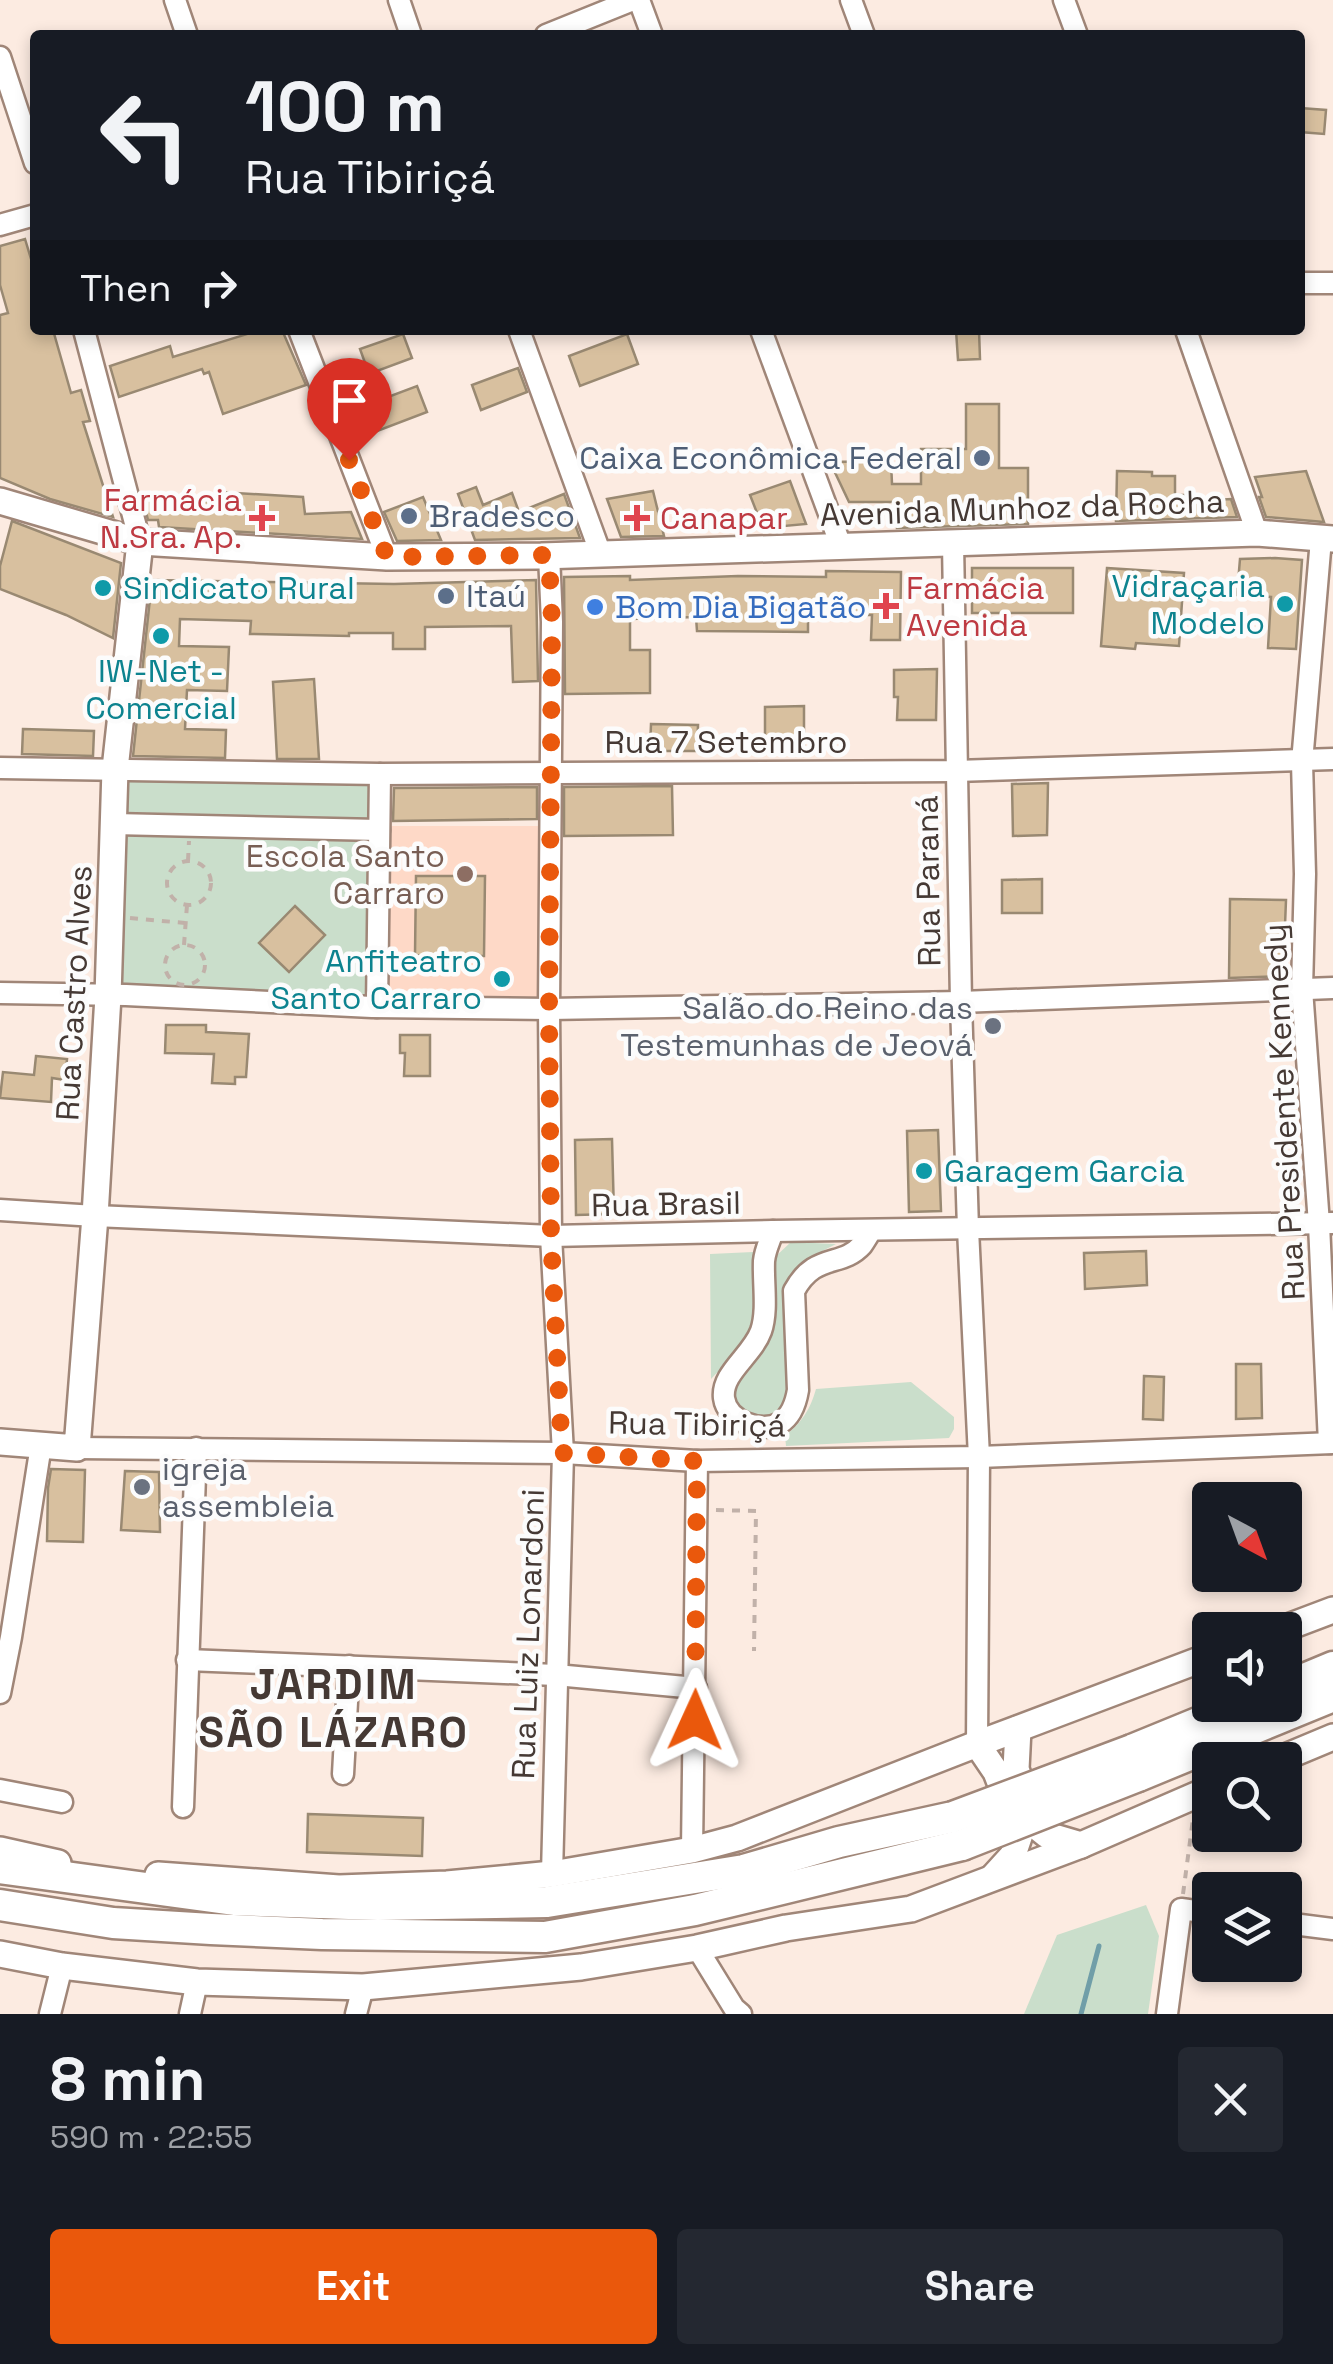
<!DOCTYPE html>
<html lang="en">
<head>
<meta charset="utf-8">
<style>
  body { margin:0; font-family:"Space Grotesk",sans-serif; background:#242831; color:#f1f3f6; height:100vh; display:flex; flex-direction:column; font-size:38px; white-space:nowrap }
  * { box-sizing:border-box; margin:0 }
  p { font-size:32px; color:#9ea1a6 }
  .icon { flex:none; width:55px; height:55px; fill:none; stroke:currentColor; stroke-width:2; stroke-linecap:round; stroke-linejoin:round }
  .map { position:relative; height:2014px; overflow:hidden }
  .sheet { display:flex; flex-direction:column; background:#171b24; flex:1 }
  .sheet>* { flex:none }
  .guide { position:absolute; left:30px; top:30px; width:1275px; height:305px; border-radius:10px; box-shadow:0 5px 15px #0003; background:#171b24; color:#f1f3f6; overflow:hidden }
  .needle { width:65px; rotate:139deg }
  .controls { position:absolute; left:1192px; top:1482px; display:grid; gap:20px }
  .controls a { display:grid; place-items:center; width:110px; height:110px; border-radius:10px; background:#171b24; box-shadow:0 5px 15px #0003; font-size:50px }
  .pin { position:absolute; display:grid; place-items:center; width:85px; height:85px; color:#fff; margin:-102px -42px; border-radius:50% 50% 50% 0; rotate:-45deg; box-shadow:0 0 10px #0007 }
  .pin .icon { rotate:45deg }
  .me { position:absolute; width:110px; margin:-55px; rotate:1deg; stroke-linejoin:round; filter:drop-shadow(0 0 8px #0008) }
  .turn { display:flex; align-items:center; gap:35px; height:210px; padding:0 50px; font-size:45px }
  .turn .icon { width:130px; height:130px; stroke-width:2.5 }
  .turn b { display:block; font-size:70px; line-height:85px }
  .then { display:flex; align-items:center; height:95px; padding:0 50px; background:#0003; gap:20px; font-size:38px }
  .round { display:grid; place-items:center; flex:none; width:105px; height:105px; border-radius:10px; background:#242831 }
  .head { display:flex; align-items:center; justify-content:space-between; height:170px; padding:0 50px }
  h1 { font-size:60px; font-weight:800; line-height:75px }
  .primary-button { display:flex; gap:20px; margin-top:auto; padding:20px 50px }
  .primary-button a { flex:1; height:115px; border-radius:10px; background:#ea580c; color:#fff; font-size:40px; font-weight:800; line-height:115px; text-align:center }
  .primary-button a+a { background:#242831; color:#f1f3f6 }
  .map>svg:first-child { display:block }
  .built { fill:#fed9c7 }
  .green { fill:#cadecb }
  .lines { fill:none; stroke-linecap:round; stroke-linejoin:round }
  .stream { stroke:#709ea8; stroke-width:5 }
  .building { fill:#d8c09f; stroke:#998972; stroke-width:2.5 }
  .minor-casing { stroke:#a08678; stroke-width:25 }
  .major-casing { stroke:#a08678; stroke-width:30 }
  .highway-casing { stroke:#a08678; stroke-width:35 }
  .path { stroke:#c1b1a9; stroke-width:4; stroke-dasharray:8 8; stroke-linecap:butt }
  .minor { stroke:#fff; stroke-width:20 }
  .major { stroke:#fff; stroke-width:25 }
  .highway { stroke:#fff; stroke-width:30 }
  .highway-bridge-casing { stroke:#a08678; stroke-width:35; stroke-linecap:butt }
  .highway-bridge { stroke:#fff; stroke-width:30 }
  .route { stroke:#ea580c; stroke-width:18; stroke-dasharray:0 32.4 }
  .service-dot { fill:#5c6f8a; stroke:#fcfcfc; stroke-width:4 }
  .health-dot { fill:#e0444e; stroke:#fcfcfc; stroke-width:4 }
  .culture-dot { fill:#0f9aa8; stroke:#fcfcfc; stroke-width:4 }
  .shop-dot { fill:#3f7fe0; stroke:#fcfcfc; stroke-width:4 }
  .education-dot { fill:#8d6e63; stroke:#fcfcfc; stroke-width:4 }
  .worship-dot { fill:#6b7280; stroke:#fcfcfc; stroke-width:4 }
  .labels { text-anchor:middle; stroke-width:9; stroke-linejoin:round; paint-order:stroke }
  .service-label { font-size:32px; fill:#4e5e75; stroke:#fcfcfc; text-anchor:start }
  .health-label { font-size:32px; fill:#be3a42; stroke:#fcfcfc; text-anchor:start }
  .street-label { font-size:32px; fill:#453934; stroke:#fcfcfc }
  .culture-label { font-size:32px; fill:#0d838f; stroke:#fcfcfc; text-anchor:end }
  .shop-label { font-size:32px; fill:#366cbe; stroke:#fcfcfc; text-anchor:start }
  .education-label { font-size:32px; fill:#785e54; stroke:#fcfcfc; text-anchor:end }
  .worship-label { font-size:32px; fill:#5b616d; stroke:#fcfcfc; text-anchor:end }
  .district-label { font-size:42px; font-weight:bold; letter-spacing:2.5px; fill:#453934; stroke:#fcfcfc }
</style>
</head>
<body>
<div class="map">
<svg width="1333" height="2014" viewBox="0 0 1333 2014">
  <rect width="100%" height="100%" fill="#fcebe1"/>
  <polygon class="built" points="387,826 544,826 540,1004 383,1002"/>
  <g class="green">
    <polygon points="122,774 372,781 365,995 115,989"/>
    <polygon points="791,1242 836,1244 805,1260 793,1272 784,1289 787,1389 785,1400 774,1415 755,1415 737,1405 734,1394 735,1387 761,1356 773,1330 775,1257"/>
    <path d="M753,1252C753,1280 760,1318 745,1342C736,1357 722,1367 711,1379L710,1254Z"/>
    <path d="M911,1382L954,1417V1429L949,1438L786,1446L785,1436C802,1422 810,1410 816,1389Z"/>
    <polygon points="1146,1905 1159,1936 1148,2014 1024,2014 1057,1935"/>
  </g>
  <g class="lines">
    <polyline class="stream" points="1081,2014 1099,1946"/>
  </g>
  <g class="building">
    <polygon points="1300,108 1326,110 1324,134 1300,132"/>
    <polygon points="25,239 35,272 35,330 53,330 71,393 81,390 90,421 83,422 113,517 50,499 0,478 0,315 8,313 0,285 0,246"/>
    <polygon points="260,330 282,330 306,385 223,414 209,372 204,374 202,369 119,397 110,366 170,346 173,357"/>
    <polygon points="956,330 979,330 980,359 958,360"/>
    <polygon points="403,334 412,358 369,374 360,349"/>
    <polygon points="627,334 638,364 580,386 569,356"/>
    <polygon points="518,368 527,392 481,410 472,385"/>
    <polygon points="417,386 427,412 359,438 348,412"/>
    <polygon points="966,404 999,404 999,468 1028,468 1028,524 897,528 898,502 849,502 830,462 891,461 892,484 921,484 921,449 966,449"/>
    <polygon points="1117,471 1152,472 1152,476 1175,476 1175,495 1198,495 1198,501 1231,499 1237,517 1116,521"/>
    <polygon points="1306,471 1324,522 1266,517 1259,497 1262,497 1255,477"/>
    <polygon points="790,481 806,524 763,528 750,495"/>
    <polygon points="476,487 483,505 512,493 519,512 564,494 580,538 475,540 458,494"/>
    <polygon points="653,491 664,536 621,537 607,499"/>
    <polygon points="219,492 303,497 305,514 351,512 362,539 159,527 158,520 148,520 142,496 171,493 172,503 202,503 202,501 220,501"/>
    <polygon points="423,497 441,540 397,541 384,512"/>
    <polygon points="12,521 121,563 113,638 66,615 0,589 0,566"/>
    <polygon points="1275,558 1302,560 1296,649 1268,648 1271,597 1237,595 1240,559"/>
    <rect x="972" y="568" width="101" height="45"/>
    <polygon points="1107,568 1184,573 1179,646 1136,643 1135,649 1101,646"/>
    <polygon points="826,571 901,572 900,640 871,640 872,615 808,615 808,632 697,631 696,617 630,619 630,650 650,650 650,693 565,694 564,577 630,576 630,580 738,576 826,577"/>
    <polygon points="152,580 394,584 536,580 538,681 513,682 511,626 425,627 425,649 393,649 393,633 349,633 349,636 250,634 251,621 180,619 179,646 229,647 227,691 187,690 185,729 226,730 225,758 133,756"/>
    <polygon points="937,669 936,720 897,720 898,697 894,697 894,670"/>
    <polygon points="314,679 319,759 277,759 273,682"/>
    <polygon points="804,706 804,750 765,751 765,707"/>
    <polygon points="651,724 698,725 697,751 650,751"/>
    <polygon points="23,729 94,731 93,756 22,754"/>
    <polygon points="1048,783 1047,835 1013,836 1012,784"/>
    <polygon points="672,786 673,835 564,836 564,787"/>
    <polygon points="537,787 537,819 393,821 394,788"/>
    <polygon points="416,876 485,876 484,956 415,955"/>
    <polygon points="1042,879 1042,913 1002,913 1002,880"/>
    <polygon points="1230,899 1286,900 1283,976 1229,978"/>
    <polygon points="295,906 325,935 289,972 259,943"/>
    <polygon points="166,1025 206,1025 206,1032 249,1034 246,1077 235,1077 235,1084 212,1083 214,1054 165,1053"/>
    <polygon points="400,1035 430,1035 430,1076 404,1076 405,1053 400,1053"/>
    <polygon points="36,1056 67,1059 65,1080 52,1078 51,1102 0,1098 3,1072 34,1075"/>
    <polygon points="938,1130 941,1211 909,1212 907,1131"/>
    <polygon points="612,1139 614,1214 576,1215 575,1140"/>
    <polygon points="1146,1251 1147,1285 1085,1289 1084,1253"/>
    <polygon points="1236,1364 1261,1364 1262,1418 1236,1419"/>
    <polygon points="1144,1376 1164,1377 1163,1420 1143,1419"/>
    <polygon points="51,1469 85,1470 83,1542 47,1541 48,1488"/>
    <polygon points="125,1471 159,1472 160,1532 121,1530"/>
    <polygon points="308,1814 423,1818 422,1856 307,1852"/>
  </g>
  <g class="lines">
    <defs>
      <g id="minor">
        <polyline points="175,0 187,35"/>
        <polyline points="399,0 411,35"/>
        <polyline points="639,0 652,35"/>
        <polyline points="851,0 864,35"/>
        <polyline points="1064,0 1077,35"/>
        <polyline points="546,35 633,0"/>
        <polyline points="0,57 35,163"/>
        <polyline points="0,225 35,215"/>
        <polyline points="1300,283 1333,283"/>
        <polyline points="84,330 140,542"/>
        <polyline points="299,330 387,557"/>
        <polyline points="519,330 600,552"/>
        <polyline points="761,330 841,546"/>
        <polyline points="1186,330 1257,533"/>
        <polyline points="1321,539 1302,762 1305,874 1302,989 1319,1224 1329,1443"/>
        <polyline points="953,543 961,1002 968,1229 979,1457 977,1744"/>
        <polyline points="549,555 552,622 549,1009 551,1236 563,1453 552,1874"/>
        <polyline points="0,768 380,774 956,771 1333,759"/>
        <polyline points="114,824 379,830"/>
        <polyline points="0,993 126,995 372,1007 549,1009 961,1002 1333,988"/>
        <polyline points="377,1007 380,774"/>
        <polyline points="0,1210 95,1216 551,1236 773,1231 1333,1223"/>
        <path d="M773,1231C770,1241 765,1250 764,1261C763,1283 768,1311 761,1331C752,1356 721,1373 724,1398C727,1421 761,1434 780,1423C792,1416 796,1402 798,1390L794,1291C815,1252 841,1268 862,1245C863,1244 870,1232 871,1231"/>
        <polyline points="77,1448 563,1453 697,1461 979,1457 1333,1443"/>
        <polyline points="187,1660 556,1675 696,1688"/>
        <polyline points="0,1693 11,1637 41,1445"/>
        <polyline points="343,1774 349,1666"/>
        <polyline points="0,1790 62,1802"/>
        <polyline points="183,1807 196,1448"/>
        <polyline points="692,1850 697,1461"/>
        <polyline points="1285,1923 1333,1929"/>
        <polyline points="697,1948 734,2008 741,2014"/>
        <polyline points="50,2014 62,1966"/>
        <polyline points="190,2014 197,1982"/>
        <polyline points="356,2014 363,1987"/>
        <polyline points="1167,2014 1181,1909 1210,1913"/>
      </g>
      <g id="major">
        <polyline points="0,501 140,542 387,557 541,556 1257,533 1333,539"/>
        <polyline points="0,1442 77,1448 95,1216 108,996 115,769 140,542"/>
        <polyline points="1280,1630 1333,1610"/>
        <polyline points="1018,1729 1016,1769 1037,1827 1047,1835 1081,1845"/>
        <polyline points="977,1744 996,1772 1020,1834 1013,1855 993,1877"/>
        <polyline points="1278,1760 1333,1737"/>
        <polyline points="0,1850 58,1863"/>
        <polyline points="158,1875 339,1888 447,1884 552,1874 692,1850 737,1838 977,1744 1210,1656"/>
        <polyline points="0,1954 62,1966 197,1982 363,1987 581,1967 697,1948 786,1928 911,1909 1081,1845 1210,1789"/>
      </g>
      <g id="highway">
        <polyline points="1285,1687 1333,1667"/>
        <polyline points="1132,1750 1242,1705"/>
        <polyline points="1138,1776 1333,1696"/>
        <polyline points="0,1868 234,1900 378,1905 547,1902 744,1870 839,1842 953,1817"/>
        <polyline points="0,1905 113,1923 211,1929 322,1934 545,1937 695,1910 962,1845"/>
      </g>
    </defs>
    <use href="#minor" class="minor-casing"/>
    <use href="#major" class="major-casing"/>
    <use href="#highway" class="highway-casing"/>
    <g class="path">
      <polyline points="188,861 189,841"/>
      <circle cx="189" cy="883" r="22"/>
      <polyline points="130,918 185,923"/>
      <circle cx="185" cy="965" r="20"/>
      <polyline points="184,945 187,905"/>
      <polyline points="716,1510 756,1511 754,1651"/>
      <polyline points="1183,1894 1193,1819"/>
    </g>
    <use href="#minor" class="minor"/>
    <use href="#major" class="major"/>
    <use href="#highway" class="highway"/>
    <defs>
      <g id="highway-bridge">
        <polyline points="953,1817 1132,1750"/>
        <polyline points="962,1845 1138,1776"/>
      </g>
    </defs>
    <use href="#highway-bridge" class="highway-bridge-casing"/>
    <use href="#highway-bridge" class="highway-bridge"/>
  </g>
  <g class="lines">
    <polyline class="route" points="349,460 387,557 549,555 552,622 549,1009 551,1236 562,1453 697,1461 695,1720"/>
  </g>
  <g class="service-dot">
    <circle cx="982" cy="458" r="10"/>
    <circle cx="409" cy="516" r="10"/>
    <circle cx="446" cy="596" r="10"/>
  </g>
  <g class="health-dot">
    <path d="M257 503h10v10h10v10h-10v10h-10v-10h-10v-10h10z"/>
    <path d="M632 503h10v10h10v10h-10v10h-10v-10h-10v-10h10z"/>
    <path d="M881 591h10v10h10v10h-10v10h-10v-10h-10v-10h10z"/>
  </g>
  <g class="culture-dot">
    <circle cx="103" cy="588" r="10"/>
    <circle cx="1285" cy="604" r="10"/>
    <circle cx="161" cy="636" r="10"/>
    <circle cx="502" cy="979" r="10"/>
    <circle cx="924" cy="1171" r="10"/>
  </g>
  <circle class="shop-dot" cx="595" cy="607" r="10"/>
  <circle class="education-dot" cx="465" cy="874" r="10"/>
  <g class="worship-dot">
    <circle cx="993" cy="1026" r="10"/>
    <circle cx="142" cy="1487" r="10"/>
  </g>
  <g class="labels">
    <g class="service-label">
      <text x="962" y="469" text-anchor="end">Caixa Econômica Federal</text>
      <text x="429" y="527">Bradesco</text>
      <text x="466" y="607">Itaú</text>
    </g>
    <g class="health-label">
      <text x="242" y="511" text-anchor="end">Farmácia<tspan x="242" dy="37">N.Sra. Ap.</tspan></text>
      <text x="660" y="529">Canapar</text>
      <text x="906" y="599">Farmácia<tspan x="906" dy="37">Avenida</tspan></text>
    </g>
    <g class="street-label">
      <text transform="translate(1022 508) rotate(-2)" y="11">Avenida Munhoz da Rocha</text>
      <text x="726" y="753">Rua 7 Setembro</text>
      <text transform="translate(928 881) rotate(-91)" y="11">Rua Paraná</text>
      <text transform="translate(74 993) rotate(-87)" y="11">Rua Castro Alves</text>
      <text transform="translate(1284 1112) rotate(-93)" y="11">Rua Presidente Kennedy</text>
      <text transform="translate(666 1204) rotate(-1)" y="11">Rua Brasil</text>
      <text transform="translate(697 1424) rotate(1)" y="11">Rua Tibiriçá</text>
      <text transform="translate(528 1634) rotate(-88)" y="11">Rua Luiz Lonardoni</text>
    </g>
    <g class="culture-label">
      <text x="1265" y="597">Vidraçaria<tspan x="1265" dy="37">Modelo</tspan></text>
      <text x="123" y="599" text-anchor="start">Sindicato Rural</text>
      <text x="161" y="682" text-anchor="middle">IW-Net -<tspan x="161" dy="37">Comercial</tspan></text>
      <text x="482" y="972">Anfiteatro<tspan x="482" dy="37">Santo Carraro</tspan></text>
      <text x="944" y="1182" text-anchor="start">Garagem Garcia</text>
    </g>
    <g class="shop-label">
      <text x="615" y="618">Bom Dia Bigatão</text>
    </g>
    <g class="education-label">
      <text x="445" y="867">Escola Santo<tspan x="445" dy="37">Carraro</tspan></text>
    </g>
    <g class="worship-label">
      <text x="973" y="1019">Salão do Reino das<tspan x="973" dy="37">Testemunhas de Jeová</tspan></text>
      <text x="162" y="1480" text-anchor="start">igreja<tspan x="162" dy="37">assembleia</tspan></text>
    </g>
    <g class="district-label">
      <text x="334" y="1699">JARDIM<tspan x="334" dy="48">SÃO LÁZARO</tspan></text>
    </g>
  </g>
</svg>
<div class="controls">
<a><svg class="needle" viewBox="-14 -14 28 28"><path d="M0-13l5 13h-10z" fill="#e53935"/><path d="M0 13l5-13h-10z" fill="#9ea1a6"/></svg></a>
<a><svg class="icon" aria-label="sound" viewBox="0 0 24 24"><path d="M4 9h4l5-4v14l-5-4H4zM17 9q2 3 0 6"/></svg></a>
<a><svg class="icon" aria-label="search" viewBox="0 0 24 24"><circle cx="10" cy="10" r="6"/><path d="M15 15l6 6"/></svg></a>
<a><svg class="icon" aria-label="layers" viewBox="0 0 24 24"><path d="M12 4l9 5-9 5-9-5zM3 14l9 5 9-5"/></svg></a>
</div>
<div class="pin" style="left:349px;top:460px;background:#d93025"><svg class="icon" aria-label="arrive" viewBox="0 0 24 24"><path d="M6 21V4h12l-3 4 3 4H6"/></svg></div>
<svg class="me" style="left:695px;top:1720px" viewBox="-20 -20 40 40"><path d="M0-17L14 15 0 8-14 15z" fill="#ea580c" stroke="#fff" stroke-width="4"/></svg>
<div class="guide">
<div class="turn"><svg class="icon" aria-label="left" viewBox="0 0 24 24"><path d="M17 20v-9H6M10 6l-5 5 5 5"/></svg><div><b>100 m</b>Rua Tibiriçá</div></div>
<div class="then">Then<svg class="icon" aria-label="right" viewBox="0 0 24 24"><path d="M7 20v-9h11M14 6l5 5-5 5"/></svg></div>
</div>
</div>
<section class="sheet">
<div class="head"><div><h1>8 min</h1><p>590 m · 22:55</p></div><a class="round"><svg class="icon" aria-label="close" viewBox="0 0 24 24"><path d="M6 6l12 12M18 6L6 18"/></svg></a></div>
<div class="primary-button"><a>Exit</a><a>Share</a></div>
</section>
</body>
</html>
